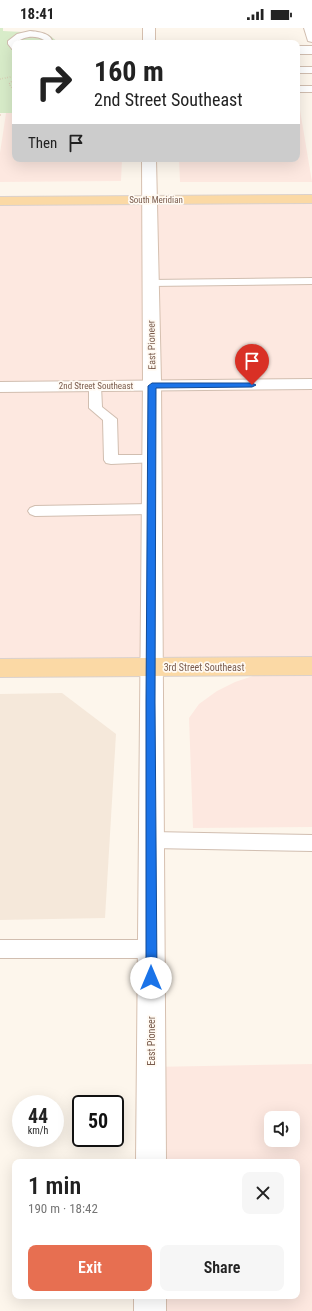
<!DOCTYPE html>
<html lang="en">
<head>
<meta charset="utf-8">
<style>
  body { margin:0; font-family:"Roboto Condensed",sans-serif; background:#f6f6f6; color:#222; height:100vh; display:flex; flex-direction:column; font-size:15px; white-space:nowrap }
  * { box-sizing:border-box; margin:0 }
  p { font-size:13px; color:#767676 }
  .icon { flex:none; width:22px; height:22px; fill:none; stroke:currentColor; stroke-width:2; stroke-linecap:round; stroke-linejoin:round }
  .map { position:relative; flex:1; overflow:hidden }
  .details { position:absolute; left:12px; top:1131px; width:288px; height:140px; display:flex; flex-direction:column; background:#fff; border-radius:8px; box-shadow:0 4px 16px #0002 }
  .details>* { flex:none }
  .guide { position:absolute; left:12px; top:12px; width:288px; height:122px; border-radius:8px; box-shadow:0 4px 16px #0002; background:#fff; color:#222; overflow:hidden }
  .tools { position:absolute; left:264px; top:1083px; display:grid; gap:8px }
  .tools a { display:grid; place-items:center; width:36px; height:36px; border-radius:8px; background:#fff; box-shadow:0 4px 16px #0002; font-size:20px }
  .speed { position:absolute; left:12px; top:1067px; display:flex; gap:8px; font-size:20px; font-weight:700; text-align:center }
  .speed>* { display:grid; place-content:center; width:52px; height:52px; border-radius:50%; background:#fff; box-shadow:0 4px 16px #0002; line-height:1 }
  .speed small { font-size:10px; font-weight:400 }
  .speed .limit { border:2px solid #111; border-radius:6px; background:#fff; color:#111 }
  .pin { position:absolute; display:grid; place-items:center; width:34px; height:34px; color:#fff; margin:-41px -17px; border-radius:50% 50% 50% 0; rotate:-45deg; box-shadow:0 0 4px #0007 }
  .pin .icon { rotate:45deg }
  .me { position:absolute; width:44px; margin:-22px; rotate:0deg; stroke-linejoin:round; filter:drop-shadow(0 0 3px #0008) }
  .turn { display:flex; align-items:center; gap:14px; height:84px; padding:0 16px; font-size:18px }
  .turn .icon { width:52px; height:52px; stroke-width:2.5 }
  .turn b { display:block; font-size:28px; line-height:34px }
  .then { display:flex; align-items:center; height:38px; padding:0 16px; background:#0003; gap:8px; font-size:15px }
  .round { display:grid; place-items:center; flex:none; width:42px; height:42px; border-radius:8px; background:#f6f6f6 }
  .headline { display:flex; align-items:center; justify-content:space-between; height:68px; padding:0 16px }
  h1 { font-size:24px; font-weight:600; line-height:30px }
  .action { display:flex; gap:8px; margin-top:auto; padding:8px 16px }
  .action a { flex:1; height:46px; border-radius:8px; background:#e76f51; color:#fff; font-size:16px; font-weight:600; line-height:46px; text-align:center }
  .action a+a { background:#f6f6f6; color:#222 }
  .status { display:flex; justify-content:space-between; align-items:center; height:28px; padding:0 20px; background:#fff; direction:ltr }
  .status svg { height:11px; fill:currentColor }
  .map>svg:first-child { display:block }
  .residential { fill:#f5e8da }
  .commercial { fill:#fde8e0; fill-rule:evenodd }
  .green { fill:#d8ecc9 }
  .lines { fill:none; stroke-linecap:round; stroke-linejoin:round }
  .service-casing { stroke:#d1beb0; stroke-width:2 }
  .minor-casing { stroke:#d1beb0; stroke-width:2 }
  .secondary-casing { stroke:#d6c0b0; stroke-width:2 }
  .primary-casing { stroke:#dad1cd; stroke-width:2 }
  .path { stroke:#d9b8a5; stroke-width:1.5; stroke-dasharray:0.5 2; stroke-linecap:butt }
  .service { fill:#fff; fill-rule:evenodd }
  .minor { fill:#fff; fill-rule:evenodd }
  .secondary { fill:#fff; fill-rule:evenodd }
  .primary { fill:#fbd9a5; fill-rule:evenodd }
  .route { fill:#1a73e8; stroke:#114b97 }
  .labels { text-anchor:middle; stroke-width:3.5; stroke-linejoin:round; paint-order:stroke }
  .far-street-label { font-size:9px; fill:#7a5c4d; stroke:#fffaf3 }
  .street-label { font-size:10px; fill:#7a5c4d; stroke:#fffaf3 }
</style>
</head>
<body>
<div class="status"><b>18:41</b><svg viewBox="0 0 49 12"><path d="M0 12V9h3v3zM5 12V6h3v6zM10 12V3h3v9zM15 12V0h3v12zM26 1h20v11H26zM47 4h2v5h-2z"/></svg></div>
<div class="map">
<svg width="312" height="1283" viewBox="0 0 312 1283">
  <rect width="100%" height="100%" fill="#fdf6ec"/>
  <polygon class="residential" points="62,665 116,706 105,890 0,892 0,666"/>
  <g class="commercial">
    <polygon points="297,64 312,154 180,154 179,131 297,131"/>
    <polygon points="6,85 15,85 15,131 122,131 121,153 0,154 0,125"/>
    <polygon points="312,171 312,799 193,800 189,690 199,676 217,663 235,654 262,645 0,640 0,173"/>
    <path d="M312,1036V1283H150V1268H297V1134H151V1039ZM271,1090H293V1112H271Z"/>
  </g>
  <polygon class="green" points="0,0 3,0 3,3 42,5 49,7 58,14 127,15 15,15 15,85 0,85"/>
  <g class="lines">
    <defs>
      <g id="service">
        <path d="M30,3C39,4 51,5 53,15H45L44,12C34,6 23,9 15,15V22L12,21L8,16V13L17,6Z"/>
        <rect x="297" y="39" width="15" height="6"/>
        <rect x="297" y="58" width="15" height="6"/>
        <polygon points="312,250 312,256 150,258 146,257 144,255 146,253 150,252"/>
        <polygon points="95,354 100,355 101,358 102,379 117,391 118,427 152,427 157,428 159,431 157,434 111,436 106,435 104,432 103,392 89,380 89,358 90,355"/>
        <polygon points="151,476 156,478 158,481 156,484 151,486 35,488 30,486 28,483 30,480 35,478"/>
        <polygon points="152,804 312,807 312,823 152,820 146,818 143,812 146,806"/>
        <polygon points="0,912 151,912 158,915 161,921 158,927 151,930 0,930"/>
      </g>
      <g id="minor">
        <polygon points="304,0 312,0 312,14 308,13"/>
        <rect x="297" y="18" width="15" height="8"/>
        <polygon points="312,351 312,361 0,364 0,354"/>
      </g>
      <g id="secondary">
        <rect x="143" y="0" width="12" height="15"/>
        <polygon points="142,131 156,131 161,353 166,1134 136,1134 143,353"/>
        <rect x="134" y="1268" width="32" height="15"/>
      </g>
      <g id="primary">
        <polygon points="312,167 312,175 0,177 0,169"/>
        <polygon points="312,629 312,647 0,649 0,631"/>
      </g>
    </defs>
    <use href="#service" class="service-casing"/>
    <use href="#minor" class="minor-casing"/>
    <use href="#secondary" class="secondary-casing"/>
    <use href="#primary" class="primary-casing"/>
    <g class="path">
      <polyline points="15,50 9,56 15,64"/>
      <polyline points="0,51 15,48"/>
      <polyline points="0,87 2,87"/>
    </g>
    <use href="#service" class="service"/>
    <use href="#minor" class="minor"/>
    <use href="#secondary" class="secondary"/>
    <use href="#primary" class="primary"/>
  </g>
  <polygon class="route" points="152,355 252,355 256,357 252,359 156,360 155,674 157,950 155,954 151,956 147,954 146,950 146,674 148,358"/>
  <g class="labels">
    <g class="far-street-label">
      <text x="156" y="175">South Meridian</text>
      <text x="96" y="361">2nd Street Southeast</text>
    </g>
    <g class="street-label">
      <text transform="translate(151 317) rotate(-91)" y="4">East Pioneer</text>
      <text x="204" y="643">3rd Street Southeast</text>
      <text transform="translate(151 1013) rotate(-90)" y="4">East Pioneer</text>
    </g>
  </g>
</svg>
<div class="tools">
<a><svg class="icon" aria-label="sound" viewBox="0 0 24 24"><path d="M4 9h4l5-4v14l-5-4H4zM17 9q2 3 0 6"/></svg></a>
</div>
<div class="speed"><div>44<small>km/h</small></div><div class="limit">50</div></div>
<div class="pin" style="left:252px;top:357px;background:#d93025"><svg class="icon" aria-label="arrive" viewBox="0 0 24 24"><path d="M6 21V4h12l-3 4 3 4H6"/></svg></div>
<svg class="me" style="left:151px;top:950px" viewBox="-20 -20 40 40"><circle r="19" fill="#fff"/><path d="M0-13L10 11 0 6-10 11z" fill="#1a73e8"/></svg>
<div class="guide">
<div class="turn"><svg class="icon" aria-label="right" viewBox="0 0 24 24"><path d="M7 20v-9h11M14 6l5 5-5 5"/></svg><div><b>160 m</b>2nd Street Southeast</div></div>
<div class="then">Then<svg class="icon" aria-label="arrive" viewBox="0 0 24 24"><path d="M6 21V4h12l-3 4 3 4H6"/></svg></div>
</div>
<section class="details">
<div class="headline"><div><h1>1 min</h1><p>190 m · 18:42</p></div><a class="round"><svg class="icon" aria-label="close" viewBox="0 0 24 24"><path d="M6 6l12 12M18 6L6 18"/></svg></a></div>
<div class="action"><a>Exit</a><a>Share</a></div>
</section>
</div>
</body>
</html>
